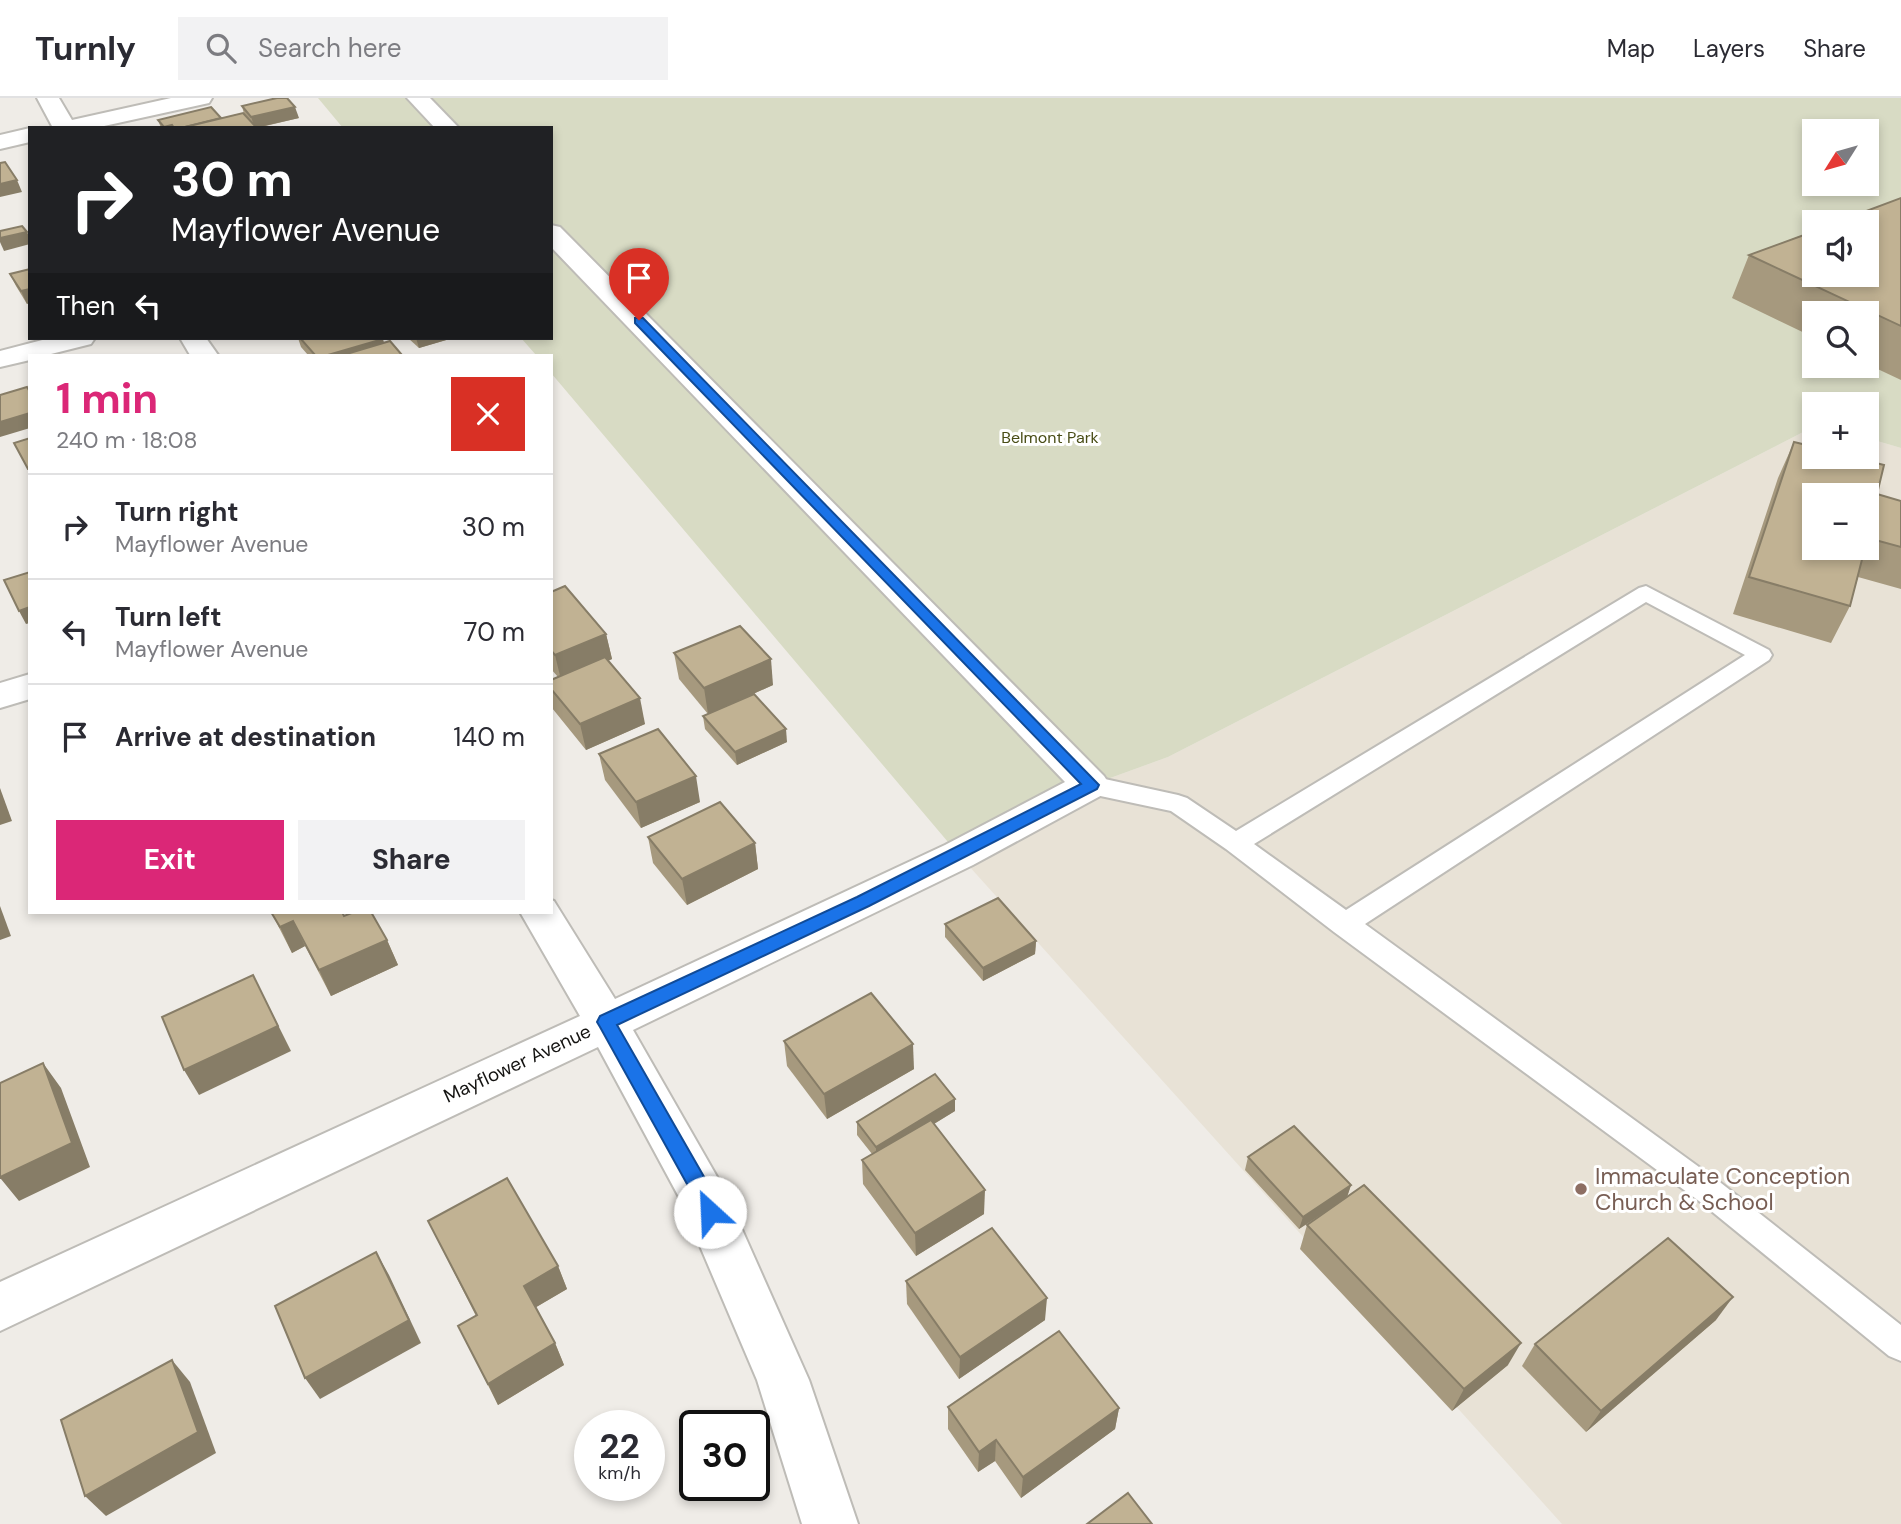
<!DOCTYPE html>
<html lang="en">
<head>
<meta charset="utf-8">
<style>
  body { margin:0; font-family:"DM Sans",sans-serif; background:#f2f2f3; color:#2b2b33; height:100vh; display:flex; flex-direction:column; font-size:26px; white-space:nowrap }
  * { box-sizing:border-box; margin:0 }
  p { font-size:23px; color:#7c7c81 }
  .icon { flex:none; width:38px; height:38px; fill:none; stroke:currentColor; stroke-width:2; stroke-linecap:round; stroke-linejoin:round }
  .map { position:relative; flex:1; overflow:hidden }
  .side { position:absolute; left:28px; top:256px; width:525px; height:560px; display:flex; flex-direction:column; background:#fff; border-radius:0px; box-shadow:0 4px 10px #0003 }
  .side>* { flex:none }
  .banner { position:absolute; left:28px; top:28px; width:525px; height:214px; border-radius:0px; box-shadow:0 4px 10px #0003; background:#202124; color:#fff; overflow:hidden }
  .needle { width:46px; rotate:233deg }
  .buttons { position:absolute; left:1802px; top:21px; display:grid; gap:14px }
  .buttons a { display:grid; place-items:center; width:77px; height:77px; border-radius:0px; background:#fff; box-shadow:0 4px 10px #0003; font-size:35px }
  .speed { position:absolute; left:574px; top:1312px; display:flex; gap:14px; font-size:35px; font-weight:700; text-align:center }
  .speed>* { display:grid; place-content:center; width:91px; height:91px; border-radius:50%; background:#fff; box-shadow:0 4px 10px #0003; line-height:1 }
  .speed small { font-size:18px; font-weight:400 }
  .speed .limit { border:4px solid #111; border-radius:10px; background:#fff; color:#111 }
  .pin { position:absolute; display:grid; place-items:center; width:60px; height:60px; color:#fff; margin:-72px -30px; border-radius:50% 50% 50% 0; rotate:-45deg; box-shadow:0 0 7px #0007 }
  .pin .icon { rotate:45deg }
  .me { position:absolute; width:77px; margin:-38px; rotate:335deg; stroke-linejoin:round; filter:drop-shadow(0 0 5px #0008) }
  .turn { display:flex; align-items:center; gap:24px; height:147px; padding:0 28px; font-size:32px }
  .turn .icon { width:91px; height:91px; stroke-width:2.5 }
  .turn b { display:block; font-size:49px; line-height:60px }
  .then { display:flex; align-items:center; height:66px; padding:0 28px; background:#0003; gap:14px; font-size:26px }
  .round { display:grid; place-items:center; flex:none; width:74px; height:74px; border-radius:0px; background:#f2f2f3 }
  .overview { display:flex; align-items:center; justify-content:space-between; height:119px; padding:0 28px }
  h1 { font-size:42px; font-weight:700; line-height:52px; color:#db2777 }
  .cta { display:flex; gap:14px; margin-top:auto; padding:14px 28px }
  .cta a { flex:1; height:80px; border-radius:0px; background:#db2777; color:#fff; font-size:28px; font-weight:700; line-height:80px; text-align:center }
  .cta a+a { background:#f2f2f3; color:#2b2b33 }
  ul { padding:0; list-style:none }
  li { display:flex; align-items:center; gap:21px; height:105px; padding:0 28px; border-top:2px solid #e1e1e2 }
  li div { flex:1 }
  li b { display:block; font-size:26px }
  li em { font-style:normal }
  header { display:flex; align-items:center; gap:42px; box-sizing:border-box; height:98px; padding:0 35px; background:#fff; border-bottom:2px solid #e1e1e2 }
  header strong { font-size:33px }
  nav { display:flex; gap:38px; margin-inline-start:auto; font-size:24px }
  .search { width:490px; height:63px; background:#f2f2f3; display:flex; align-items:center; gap:18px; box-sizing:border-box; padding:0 24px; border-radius:0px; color:#7c7c81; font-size:26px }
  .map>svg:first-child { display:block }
  .built { fill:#e8e2d6; fill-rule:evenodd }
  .green { fill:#d8dbc4; fill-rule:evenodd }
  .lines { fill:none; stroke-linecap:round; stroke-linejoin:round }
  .lane-casing { stroke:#bebcb7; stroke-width:4 }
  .street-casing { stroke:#bebcb7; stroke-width:4 }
  .lane { fill:#fff; fill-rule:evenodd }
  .street { fill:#fff; fill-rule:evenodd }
  .wall { fill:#a6997e; fill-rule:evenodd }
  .shaded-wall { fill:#877d67 }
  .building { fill:#c1b293; stroke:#877d67; stroke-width:2 }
  .route { fill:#1a73e8; stroke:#114b97; stroke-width:2 }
  .education-dot { fill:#8d6e63; stroke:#fff; stroke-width:2.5 }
  .labels { text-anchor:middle; stroke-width:6; stroke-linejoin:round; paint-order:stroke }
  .far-park-label { font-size:16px; fill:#494d16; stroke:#fff }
  .street-label { font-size:19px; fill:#141311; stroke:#fff }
  .near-education-label { font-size:23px; fill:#785e54; stroke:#fff; text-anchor:start }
</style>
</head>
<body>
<header>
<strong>Turnly</strong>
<div class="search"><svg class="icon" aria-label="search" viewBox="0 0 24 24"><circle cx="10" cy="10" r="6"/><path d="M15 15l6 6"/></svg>Search here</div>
<nav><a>Map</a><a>Layers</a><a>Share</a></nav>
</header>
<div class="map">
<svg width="1901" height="1426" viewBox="0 0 1901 1426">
  <rect width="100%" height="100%" fill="#efece7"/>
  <path class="built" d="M1815,328V359H1867V340L1901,350V1426H1562L959,757L1091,687L1168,659ZM1815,397H1867V450H1815Z"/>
  <path class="green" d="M318,0H1901V350L1867,340V306H1815V328L1168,659L1091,687L959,757L551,275V257H536L521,240H551V30H343ZM1815,33H1867V86H1815ZM1815,124H1867V177H1815ZM1815,215H1867V268H1815Z"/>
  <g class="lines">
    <defs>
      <path id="lane" d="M1646,488L1769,552L1772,557L1769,562L1365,826L1721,1085L1901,1227V1263L1889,1258L1699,1103L1334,834L1226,751L1171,713L1091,696L1082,693L1079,687L1082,681L1091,678L1178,697L1187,700L1236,733L1639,490ZM1646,504L1745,557L1346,812L1254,746Z"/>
      <g id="street">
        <polygon points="37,0 59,0 72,22 171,0 212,0 209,5 95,30 53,30"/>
        <polygon points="407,0 430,0 459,30 435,30"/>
        <polygon points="30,30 30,44 0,51 0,37"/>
        <polygon points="551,127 560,129 1104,678 1110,687 1104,696 973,767 633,932 724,1091 809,1282 858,1426 802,1426 757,1282 680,1101 598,949 0,1233 0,1184 580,918 520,814 551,814 551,802 554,803 615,901 945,747 1065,684 551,149"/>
        <polygon points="50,240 95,240 91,246 47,257 30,257 30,262 0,269 0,253"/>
        <polygon points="180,240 206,240 218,257 190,257"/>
        <polygon points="30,576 30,601 0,610 0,585"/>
      </g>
    </defs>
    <use href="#lane" class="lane-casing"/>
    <use href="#street" class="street-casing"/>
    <use href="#lane" class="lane"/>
    <use href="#street" class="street"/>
  </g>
  <g class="wall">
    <polygon points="242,8 299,20 257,30 161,30 158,22 221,20 244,16"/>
    <polygon points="1901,100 1901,282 1867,266 1867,215 1815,215 1815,240 1732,200 1749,157"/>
    <polygon points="30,171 27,206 16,188 10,176"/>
    <polygon points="298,240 382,240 384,245 402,257 308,257 301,249"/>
    <polygon points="408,240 453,240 419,250"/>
    <path d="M1794,344L1877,396L1901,403V491L1858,479L1850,508L1831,545L1733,516L1778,380ZM1867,397V450H1815Z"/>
    <polygon points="551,487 553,493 606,536 612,561 608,563 645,626 586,652 552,610 551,607 551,582 558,579 551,571"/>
    <polygon points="674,555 773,587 708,616 679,581"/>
    <polygon points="703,618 787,644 737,667 705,631"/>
    <polygon points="599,656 700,704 641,730 605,682"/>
    <polygon points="648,739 755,745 758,771 687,807 653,765"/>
    <polygon points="271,814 342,814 344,818 387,842 398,867 331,898 305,848 292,855"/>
    <polygon points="945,826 1036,843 1035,856 983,883 945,839"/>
    <polygon points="784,943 914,971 827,1021 787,968"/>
    <polygon points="955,1013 934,1026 984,1116 916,1158 863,1086 862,1062 872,1056 857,1037 857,1024"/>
    <polygon points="1248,1059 1351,1087 1347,1099 1508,1267 1452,1313 1300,1151 1307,1127 1336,1107 1299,1131 1245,1072"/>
    <polygon points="428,1123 558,1168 567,1191 536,1209 555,1245 564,1267 498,1307 458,1228 476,1218"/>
    <polygon points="906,1183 1045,1222 959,1281 907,1206"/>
    <polygon points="1716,1222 1586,1334 1522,1268 1535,1246"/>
    <polygon points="948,1309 1119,1310 1115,1331 1021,1400 995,1363 978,1374 948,1331"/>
  </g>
  <g class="shaded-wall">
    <polygon points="295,9 299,20 255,30 251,19"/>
    <polygon points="17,82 22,94 0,99 0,86"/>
    <polygon points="27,134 30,140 30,146 4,153 0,144 0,140"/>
    <polygon points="30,191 30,205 27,206 21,193"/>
    <polygon points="416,240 453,240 419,250"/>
    <polygon points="383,241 386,253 373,257 328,257"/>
    <polygon points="30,315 30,330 0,339 0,324"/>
    <polygon points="30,509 30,525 26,526 19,513"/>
    <polygon points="606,536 612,561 561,582 555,557"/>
    <polygon points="771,561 773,587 708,616 704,590"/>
    <polygon points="640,600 645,626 586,652 580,626"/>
    <polygon points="786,631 787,644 737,667 735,654"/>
    <polygon points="696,678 700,704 641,730 636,704"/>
    <polygon points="0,690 12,723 0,727"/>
    <polygon points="755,745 758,771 687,807 682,781"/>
    <polygon points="0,808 11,838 0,842"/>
    <polygon points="293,823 305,848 292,855 280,829"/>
    <polygon points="387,842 398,867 331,898 319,872"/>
    <polygon points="1036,843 1035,856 983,883 983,870"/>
    <polygon points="253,877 291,953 199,997 184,972"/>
    <polygon points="913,946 914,971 827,1021 824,996"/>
    <polygon points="43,965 61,990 90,1069 19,1103 1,1081 0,1081 0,1061"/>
    <polygon points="955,1001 955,1013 876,1061 876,1049"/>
    <polygon points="1351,1087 1347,1099 1299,1131 1303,1119"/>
    <polygon points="985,1092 984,1116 916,1158 915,1135"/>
    <polygon points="376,1154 389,1177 421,1245 320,1301 305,1280"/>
    <polygon points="558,1168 567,1191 533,1211 524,1188"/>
    <polygon points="1733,1199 1716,1222 1586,1334 1601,1313"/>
    <polygon points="1047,1200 1045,1222 959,1281 960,1259"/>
    <polygon points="555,1245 564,1267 498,1307 488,1286"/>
    <polygon points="1521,1245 1508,1267 1452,1313 1464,1291"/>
    <polygon points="172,1262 190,1284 216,1355 106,1418 85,1398"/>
    <polygon points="1119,1310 1115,1331 1021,1400 1023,1379"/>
    <polygon points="996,1342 995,1363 978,1374 979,1354"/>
  </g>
  <g class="building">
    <polygon points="277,0 287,0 295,9 251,19 242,8"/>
    <polygon points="211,9 221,20 181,30 174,30 172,27 164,29 158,22"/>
    <polygon points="243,15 257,30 181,30"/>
    <polygon points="5,64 17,82 0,86 0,65"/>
    <polygon points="1901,100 1901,228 1749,157 1815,133 1815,177 1867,177 1867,124 1837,124"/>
    <polygon points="22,128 27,134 0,140 0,133"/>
    <polygon points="30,171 30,191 21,193 10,176"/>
    <polygon points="300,240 382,240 383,241 328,257 315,257"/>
    <polygon points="390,243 402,257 343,257"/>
    <polygon points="27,289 30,294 30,315 0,324 0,297"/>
    <polygon points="30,340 30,371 28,371 14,345"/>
    <polygon points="1794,344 1815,349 1815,359 1852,359 1884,367 1877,396 1901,403 1901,449 1868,440 1867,443 1867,397 1815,397 1815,450 1865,450 1850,508 1749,479"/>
    <polygon points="30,474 30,509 19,513 4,482"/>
    <polygon points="565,488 606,536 555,557 551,552 551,494"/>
    <polygon points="740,528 771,561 704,590 674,555"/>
    <polygon points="605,559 640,600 580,626 551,591 551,582"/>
    <polygon points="754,596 786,631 735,654 703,618"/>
    <polygon points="658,631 696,678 636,704 599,656"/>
    <polygon points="720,704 755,745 682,781 648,739"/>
    <polygon points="998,800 1036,843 983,870 945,826"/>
    <polygon points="271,814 342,814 344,818 354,814 371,814 387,842 319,872 293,823 280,829"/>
    <polygon points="253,877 278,928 184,972 162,919"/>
    <polygon points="871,895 913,946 824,996 784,943"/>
    <polygon points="43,965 72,1045 0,1079 0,985"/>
    <polygon points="935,976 955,1001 876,1049 857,1024"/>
    <polygon points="931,1022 985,1092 915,1135 862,1062"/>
    <polygon points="1294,1028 1351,1087 1303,1119 1248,1059"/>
    <polygon points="507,1080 558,1168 524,1188 555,1245 488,1286 458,1228 477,1217 428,1123"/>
    <polygon points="1364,1087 1521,1245 1464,1291 1307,1127"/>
    <polygon points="992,1130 1047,1200 960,1259 906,1183"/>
    <polygon points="1668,1140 1733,1199 1601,1313 1535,1246"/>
    <polygon points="376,1154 409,1222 305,1280 275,1208"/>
    <polygon points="1059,1233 1119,1310 1023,1379 996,1342 979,1354 948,1309"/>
    <polygon points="172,1262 198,1334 85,1398 61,1322"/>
    <polygon points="1128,1395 1152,1426 1087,1426"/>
  </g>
  <polygon class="route" points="635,220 643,220 1099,687 1097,691 869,808 617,927 707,1084 720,1114 718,1121 710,1123 703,1121 692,1095 600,929 597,924 600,918 857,799 1081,686 635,225"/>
  <circle class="education-dot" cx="1581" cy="1091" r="7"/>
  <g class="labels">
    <g class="far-park-label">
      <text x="1050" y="345">Belmont Park</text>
    </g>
    <g class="street-label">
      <text transform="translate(517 965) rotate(-25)" y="7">Mayflower Avenue</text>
    </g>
    <g class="near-education-label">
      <text x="1595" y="1086">Immaculate Conception<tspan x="1595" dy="26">Church &amp; School</tspan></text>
    </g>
  </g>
</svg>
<div class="buttons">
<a><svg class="needle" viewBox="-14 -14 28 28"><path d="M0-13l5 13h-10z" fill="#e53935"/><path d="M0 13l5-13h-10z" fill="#7c7c81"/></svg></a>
<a><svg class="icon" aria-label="sound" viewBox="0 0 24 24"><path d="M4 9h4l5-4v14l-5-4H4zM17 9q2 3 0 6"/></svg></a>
<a><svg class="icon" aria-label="search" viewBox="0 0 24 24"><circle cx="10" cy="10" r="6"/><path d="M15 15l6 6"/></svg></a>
<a>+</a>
<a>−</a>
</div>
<div class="speed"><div>22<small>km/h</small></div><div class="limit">30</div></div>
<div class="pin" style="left:639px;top:222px;background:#d93025"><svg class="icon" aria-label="arrive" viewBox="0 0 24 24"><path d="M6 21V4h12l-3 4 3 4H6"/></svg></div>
<svg class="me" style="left:710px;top:1114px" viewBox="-20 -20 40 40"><circle r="19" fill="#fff"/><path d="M0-13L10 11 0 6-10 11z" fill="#1a73e8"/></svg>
<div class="banner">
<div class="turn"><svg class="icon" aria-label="right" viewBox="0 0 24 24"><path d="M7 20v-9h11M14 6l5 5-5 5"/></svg><div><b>30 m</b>Mayflower Avenue</div></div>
<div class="then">Then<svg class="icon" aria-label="left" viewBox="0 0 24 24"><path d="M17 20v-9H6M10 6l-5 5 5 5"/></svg></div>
</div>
<section class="side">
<div class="overview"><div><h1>1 min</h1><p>240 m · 18:08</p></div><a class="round" style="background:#d93025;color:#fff"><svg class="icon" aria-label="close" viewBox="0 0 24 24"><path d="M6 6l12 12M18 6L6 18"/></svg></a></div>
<ul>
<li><svg class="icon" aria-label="right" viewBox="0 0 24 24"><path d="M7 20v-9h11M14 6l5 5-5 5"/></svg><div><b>Turn right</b><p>Mayflower Avenue</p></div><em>30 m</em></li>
<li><svg class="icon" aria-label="left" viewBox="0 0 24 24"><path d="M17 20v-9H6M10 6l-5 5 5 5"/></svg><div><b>Turn left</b><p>Mayflower Avenue</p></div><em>70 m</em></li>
<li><svg class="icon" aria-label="arrive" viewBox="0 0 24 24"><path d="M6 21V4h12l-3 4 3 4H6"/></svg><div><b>Arrive at destination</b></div><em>140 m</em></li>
</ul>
<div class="cta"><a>Exit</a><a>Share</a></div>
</section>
</div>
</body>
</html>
